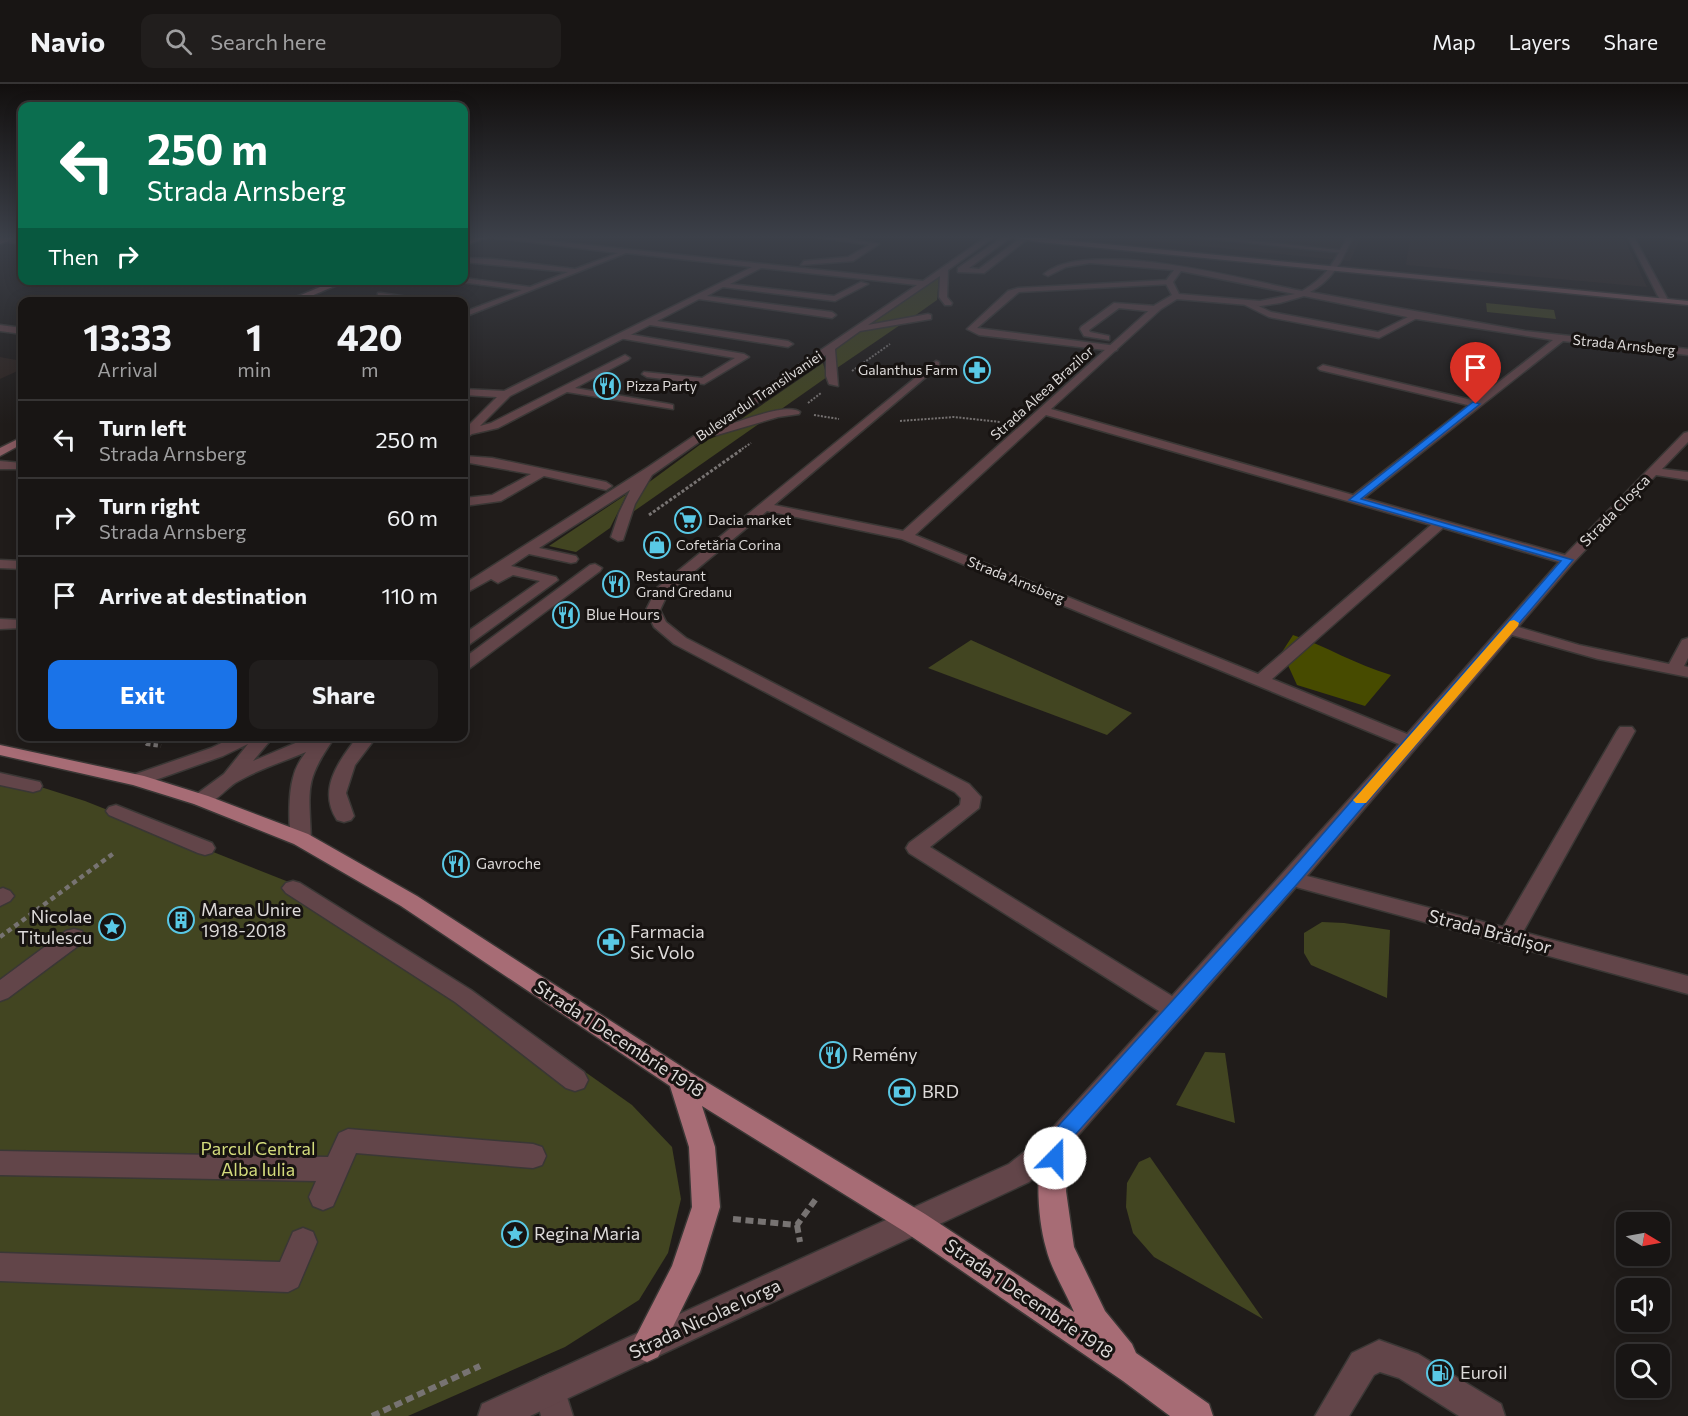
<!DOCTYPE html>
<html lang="en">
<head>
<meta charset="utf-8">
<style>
  body { margin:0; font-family:Commissioner,sans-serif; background:#211e1d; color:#f1f3f6; height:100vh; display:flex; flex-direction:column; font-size:22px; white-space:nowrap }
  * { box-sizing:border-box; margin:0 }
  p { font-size:20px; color:#9f9fa0 }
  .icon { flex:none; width:33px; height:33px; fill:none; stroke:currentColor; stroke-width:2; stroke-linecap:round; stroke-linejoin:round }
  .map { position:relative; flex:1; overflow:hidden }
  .side { position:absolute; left:18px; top:213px; width:450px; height:444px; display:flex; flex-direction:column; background:#181514; border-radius:12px; box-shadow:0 3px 15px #0003,0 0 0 2px #363434 }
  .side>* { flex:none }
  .banner { position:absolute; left:18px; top:18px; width:450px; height:183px; border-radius:12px; box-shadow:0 3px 15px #0003,0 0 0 2px #363434; background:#0b6e4f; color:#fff; overflow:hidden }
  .needle { width:39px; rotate:100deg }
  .buttons { position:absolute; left:1616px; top:1128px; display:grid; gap:12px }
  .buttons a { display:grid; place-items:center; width:54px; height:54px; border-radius:12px; background:#181514; box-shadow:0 3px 15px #0003,0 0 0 2px #363434; font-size:30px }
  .pin { position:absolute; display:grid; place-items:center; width:51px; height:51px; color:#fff; margin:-62px -26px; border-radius:50% 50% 50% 0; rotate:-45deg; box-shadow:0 0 6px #0007 }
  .pin .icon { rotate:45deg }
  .me { position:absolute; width:66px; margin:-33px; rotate:22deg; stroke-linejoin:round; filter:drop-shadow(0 0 4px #0008) }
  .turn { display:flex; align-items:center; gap:21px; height:126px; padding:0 30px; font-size:27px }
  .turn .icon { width:78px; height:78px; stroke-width:2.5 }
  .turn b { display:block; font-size:42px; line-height:51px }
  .then { display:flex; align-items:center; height:57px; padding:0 30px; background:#0003; gap:12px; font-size:22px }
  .eta { display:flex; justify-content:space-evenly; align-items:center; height:102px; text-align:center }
  .eta b { font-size:36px; font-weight:700; line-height:42px }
  .button { display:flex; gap:12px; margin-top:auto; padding:12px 30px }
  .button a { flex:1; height:69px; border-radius:12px; background:#1a73e8; color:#fff; font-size:24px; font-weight:700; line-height:69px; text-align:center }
  .button a+a { background:#211e1d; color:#f1f3f6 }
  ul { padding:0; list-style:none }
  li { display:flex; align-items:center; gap:18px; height:78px; padding:0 30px; border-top:2px solid #363434 }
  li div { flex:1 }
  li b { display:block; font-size:22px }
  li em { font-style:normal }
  header { display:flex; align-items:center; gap:36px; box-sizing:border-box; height:84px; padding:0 30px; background:#181514; border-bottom:2px solid #363434 }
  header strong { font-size:28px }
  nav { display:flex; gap:33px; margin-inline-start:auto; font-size:21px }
  .search { width:420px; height:54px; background:#211e1d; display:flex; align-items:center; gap:15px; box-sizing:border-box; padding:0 21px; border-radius:12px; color:#9f9fa0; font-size:22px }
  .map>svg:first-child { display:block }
  .built { fill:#2e2420 }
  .green { fill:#424521 }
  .forest { fill:#474b00 }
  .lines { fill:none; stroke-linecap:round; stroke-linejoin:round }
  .lane-casing { stroke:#3a3735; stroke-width:3 }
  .street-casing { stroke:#3a3735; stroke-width:3 }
  .secondary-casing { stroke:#3a3735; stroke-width:3 }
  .primary-casing { stroke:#3a3735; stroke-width:3 }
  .path-far4 { stroke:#777372; stroke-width:2; stroke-dasharray:2 1.5; stroke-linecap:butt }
  .path-far3 { stroke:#777372; stroke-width:3; stroke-dasharray:3 2; stroke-linecap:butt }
  .path-far2 { stroke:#777372; stroke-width:4; stroke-dasharray:4.5 3; stroke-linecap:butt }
  .path-far1 { stroke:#777372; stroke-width:4.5; stroke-dasharray:5 4; stroke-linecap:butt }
  .path { stroke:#777372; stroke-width:6; stroke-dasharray:8 4.5; stroke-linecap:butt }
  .lane { fill:#624549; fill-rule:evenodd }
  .street { fill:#624549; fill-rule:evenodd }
  .secondary { fill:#895b62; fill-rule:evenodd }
  .primary { fill:#a76c75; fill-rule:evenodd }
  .route { fill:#1a73e8; stroke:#114b97; stroke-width:1.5 }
  .slow { fill:#f59e0b }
  .labels { text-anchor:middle; stroke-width:6; stroke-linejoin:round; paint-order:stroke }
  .far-street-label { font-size:14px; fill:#dddad9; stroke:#171311 }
  .far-poi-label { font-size:14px; fill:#dddad9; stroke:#171311; text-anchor:start }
  .street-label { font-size:15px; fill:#dddad9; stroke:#171311 }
  .poi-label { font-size:15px; fill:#dddad9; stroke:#171311; text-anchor:start }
  .near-poi-label { font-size:18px; fill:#dddad9; stroke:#171311; text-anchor:start }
  .near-street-label { font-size:18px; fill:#dddad9; stroke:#171311 }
  .near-park-label { font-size:18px; fill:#d3db7c; stroke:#171311 }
</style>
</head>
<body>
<header>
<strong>Navio</strong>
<div class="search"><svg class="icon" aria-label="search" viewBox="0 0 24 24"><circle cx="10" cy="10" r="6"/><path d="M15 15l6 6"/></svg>Search here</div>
<nav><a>Map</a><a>Layers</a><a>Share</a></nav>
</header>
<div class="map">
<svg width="1688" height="1332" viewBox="0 0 1688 1332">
  <rect width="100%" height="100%" fill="#201c1a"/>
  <g class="built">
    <polygon points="1110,153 1361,153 1350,177"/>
    <polygon points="1410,153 1624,154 1647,203 1406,181"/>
    <polygon points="0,273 22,277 22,285 0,295"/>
  </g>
  <g class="green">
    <polygon points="939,192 937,216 913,233 866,242"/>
    <polygon points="1486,219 1554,226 1556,235 1487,228"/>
    <polygon points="906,237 834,286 834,265 860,247"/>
    <polygon points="823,279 827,293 780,326 734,340"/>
    <polygon points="763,337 630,430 648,399 705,357 724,349"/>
    <polygon points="627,410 610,444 576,468 549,462"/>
    <polygon points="971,556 1132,629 1107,651 928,584"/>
    <polygon points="0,693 25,698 85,717 304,804 455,896 632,1021 672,1063 681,1115 668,1169 639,1216 565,1263 408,1332 0,1332"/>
    <polygon points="1322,838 1344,839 1390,846 1387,914 1311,881 1304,869 1304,849"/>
    <polygon points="1205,968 1225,969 1235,1039 1176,1021"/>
    <polygon points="1150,1073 1263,1235 1154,1173 1133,1149 1126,1123 1127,1099 1139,1078"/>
  </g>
  <path class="forest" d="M1293,551C1326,562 1356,581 1391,591L1365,622L1297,601L1282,568Z"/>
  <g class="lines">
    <defs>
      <g id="lane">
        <polygon points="1193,153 1219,153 1347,167 1343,169"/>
        <polygon points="1169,196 1173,198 1172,200 1019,208 977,244 1117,262 1117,266 1114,267 979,251 967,245 1008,207 1018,204"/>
        <polygon points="1248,217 1271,228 1378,248 1414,230 1421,232 1379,254 1269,233 1245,221 1244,219"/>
        <polygon points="1114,219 1156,222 1160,225 1156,228 1119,224 1089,246 1090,248 1109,252 1109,256 1084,252 1080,245 1081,243"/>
        <polygon points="622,249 744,270 749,273 704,300 647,293 642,290 644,288 702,294 735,274 619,254 618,252"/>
        <polygon points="1323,281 1476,317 1481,320 1476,323 1320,286 1318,284"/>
        <polygon points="1379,1256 1418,1270 1501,1320 1505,1332 1459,1332 1399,1294 1380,1288 1374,1291 1349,1332 1315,1332 1352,1269"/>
        <polygon points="550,1289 561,1294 573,1332 541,1332 534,1305 539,1294"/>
      </g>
      <g id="street">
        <polygon points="0,153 22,156 22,160 0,157"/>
        <path d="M489,153H513L923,197L986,153H994L948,186L947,213L952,219L951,221H945L939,213L940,192L868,241L928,230L931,231V235L860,247L835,265L838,302L829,300L826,292V271L722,343C738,338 788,318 800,328L799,330L778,333L717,351L712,349L652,391L635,420L623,456L618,457L611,453L619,429L630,406L539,464L576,472L578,475L576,478L571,479L529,470L511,482L556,493L558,496L470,560L464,562V550L540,497L513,491L498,499L491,495L464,510V500L648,383L917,201L761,184L730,200L834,212L861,198L868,200L835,217L723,203L707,212L832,228L836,231L832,234L699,215L657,237L788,257L793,260L788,263L650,241L510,312L480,342L491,339L625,271L630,274L628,276L575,304L669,320L673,321V325L567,308L498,344L472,350L464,355V346L497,313L464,311V305L504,307L752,183L626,169L464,233V228L522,206L461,198L464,194L530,203L568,188L464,178V174L493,175L575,185L618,169Z"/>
        <polygon points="818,153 839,153 879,160 853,177 801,181 804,177 848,173 869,161"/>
        <polygon points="1003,153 1011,153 969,184 979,185 1022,153 1030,153 984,189 958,188 958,184"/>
        <path d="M1347,153H1353C1342,176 1334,195 1310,208L1525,247L1688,265V271L1563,257L1364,414L1565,471L1684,349L1688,348V358L1662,385L1688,388V396L1656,391L1573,479L1518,543L1579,561L1669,580L1682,556L1688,554V574L1684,582L1688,583V593L1598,575L1512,551L1307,792L1503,843L1617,647L1620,643H1632L1635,647L1523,848L1688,892V910L1296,803L1066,1065L1029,1098L530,1332H478L482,1320L1009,1080L1048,1049L1159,927L909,769L906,764L909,759L960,721L961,714L955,708L674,560L654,543L646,526L657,504L936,277L939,278V282L774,421L903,447L1155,221L1172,211L1165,198L1174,186L1090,179L1066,183L1048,192L1044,190C1088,153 1246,196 1302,207C1328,192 1334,178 1347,153ZM1181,187L1295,210L1260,217L1179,210L1173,198ZM1304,212L1417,235L1553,256L1353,411L1051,325L1161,225L1177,215L1260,222L1280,219ZM1046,331L1431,441L1258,590L915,451ZM767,427L902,455L1399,660L1172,912L930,763L979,724L981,713L969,700L686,554L666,538L660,526L668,509ZM1443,444L1559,478L1407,650L1272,595Z"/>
        <polygon points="1628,153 1634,153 1668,216 1667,218 1660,216"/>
        <polygon points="1668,153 1688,153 1688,157"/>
        <polygon points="311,196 335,196 340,199 336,201"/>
        <polygon points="381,209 428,216 432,218 408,218 378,213 378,209"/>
        <polygon points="0,241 22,244 22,250 0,247"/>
        <polygon points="464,372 492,374 606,398 612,402 606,406 544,392 501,417 464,422 464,414 492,411 531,390 464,378"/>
        <polygon points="0,377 22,379 22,385 0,385"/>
        <polygon points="0,476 22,477 22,485 0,484"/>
        <polygon points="595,480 602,484 600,487 470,584 464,586 464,574 590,481"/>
        <polygon points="0,535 22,536 22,544 0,545"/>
        <path d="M236,652H274L253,677L312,652L335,653C304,697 309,704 311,755L308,760L301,762L294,760C287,748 289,707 293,694C295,684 300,676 306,668C283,678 256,686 235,699C222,708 211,725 194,720L191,716L194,712L224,690L248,660L223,672L144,700H130L128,696L130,692L211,664Z"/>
        <path d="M358,652H377L355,681L346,709L354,732L351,736L344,738L337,736C317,705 339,677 358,652Z"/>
        <polygon points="0,689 40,698 42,702 40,706 33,708 0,701"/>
        <polygon points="116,721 212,759 215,764 212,769 205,771 198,769 109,731 106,727 109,723"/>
        <polygon points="293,797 300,799 471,906 584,988 588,996 584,1004 575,1007 566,1004 455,918 286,809 282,804 286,799"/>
        <polygon points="3,804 10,807 14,812 10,817 0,822 0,805"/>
        <polygon points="74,845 82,847 85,853 82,859 8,914 0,917 0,896 66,847"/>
        <polygon points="348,1045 533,1060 542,1063 546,1072 542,1081 533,1084 356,1069 333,1122 323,1126 313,1122 309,1113 316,1097 0,1091 0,1067 328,1073 339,1049"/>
        <polygon points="303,1144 313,1148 317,1158 298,1203 288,1208 0,1197 0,1169 280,1178 293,1148"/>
      </g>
      <g id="secondary">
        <polygon points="8,153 19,153 0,160 0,156"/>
        <polygon points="478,153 488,153 464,162 464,158"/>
        <polygon points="1011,153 1033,153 1688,217 1688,221 1039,158"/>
        <polygon points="337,196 349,196 297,218 284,218"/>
        <polygon points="22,353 22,360 0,372 0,364"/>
      </g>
      <path id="primary" d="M0,661L144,692L208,712L308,750L417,812L690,988L925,1130L1074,1228C1065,1207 1051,1185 1046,1164C1037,1133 1034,1077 1048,1049L1057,1045L1066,1049L1070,1057L1066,1107L1074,1163L1105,1227L1132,1260L1136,1269L1209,1320L1213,1332H1170L1123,1297L905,1148L702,1022L715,1063L720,1123L700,1188L658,1273L647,1278L636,1273L631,1262L672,1182L692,1123L689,1063L670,1002L401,822L294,760L194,720L133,701L0,671Z"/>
    </defs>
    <use href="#lane" class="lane-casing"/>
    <use href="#street" class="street-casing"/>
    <use href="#secondary" class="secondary-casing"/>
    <use href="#primary" class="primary-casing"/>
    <g class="path-far4">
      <polyline points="852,287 890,260"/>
      <polyline points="808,319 821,309"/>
      <polyline points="814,331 839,335"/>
      <polyline points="900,337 954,333 1000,338"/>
      <polyline points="739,367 751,359"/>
    </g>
    <polyline class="path-far3" points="649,431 741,366"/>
    <polyline class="path-far2" points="141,654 147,660 161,662"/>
    <polyline class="path-far1" points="0,853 114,769"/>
    <g class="path">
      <polyline points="733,1135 797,1141 818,1112"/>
      <polyline points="797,1141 800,1158"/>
      <polyline points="372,1332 480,1282"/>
    </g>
    <use href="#lane" class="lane"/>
    <use href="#street" class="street"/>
    <use href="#secondary" class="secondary"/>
    <use href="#primary" class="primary"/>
  </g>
  <linearGradient id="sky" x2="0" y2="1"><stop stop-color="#120f0e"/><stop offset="0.45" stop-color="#3c4049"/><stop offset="1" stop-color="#3c4049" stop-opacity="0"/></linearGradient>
  <rect width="1688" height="340" fill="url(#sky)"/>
  <polygon class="route" points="1473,318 1480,320 1361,415 1573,476 1298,799 1067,1060 1063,1080 1055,1083 1048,1080 1045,1074 1050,1051 1287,791 1561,477 1349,416"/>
  <polygon class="slow" points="1514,536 1519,539 1518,542 1366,719 1356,719 1353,716 1356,713 1510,537"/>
  <defs>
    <symbol id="pharmacy-ring" viewBox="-11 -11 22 22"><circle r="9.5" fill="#171311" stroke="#59c8e5" stroke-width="1.5"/><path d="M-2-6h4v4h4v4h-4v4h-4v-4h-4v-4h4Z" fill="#59c8e5"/></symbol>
    <symbol id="restaurant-ring" viewBox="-11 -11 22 22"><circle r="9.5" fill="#171311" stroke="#59c8e5" stroke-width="1.5"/><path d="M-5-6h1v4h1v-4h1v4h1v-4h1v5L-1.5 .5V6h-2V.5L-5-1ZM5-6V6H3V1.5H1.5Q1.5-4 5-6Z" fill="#59c8e5"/></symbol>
    <symbol id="supermarket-ring" viewBox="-11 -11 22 22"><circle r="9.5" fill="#171311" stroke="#59c8e5" stroke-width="1.5"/><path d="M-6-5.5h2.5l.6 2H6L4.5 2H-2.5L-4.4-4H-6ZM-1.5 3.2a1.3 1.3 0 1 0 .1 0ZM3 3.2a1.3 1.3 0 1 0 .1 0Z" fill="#59c8e5"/></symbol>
    <symbol id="shop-ring" viewBox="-11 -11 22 22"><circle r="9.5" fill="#171311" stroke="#59c8e5" stroke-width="1.5"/><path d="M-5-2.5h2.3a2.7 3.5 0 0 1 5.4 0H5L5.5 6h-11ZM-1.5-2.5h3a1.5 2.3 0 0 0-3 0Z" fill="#59c8e5"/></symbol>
    <symbol id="building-ring" viewBox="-11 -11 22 22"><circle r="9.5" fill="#171311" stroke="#59c8e5" stroke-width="1.5"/><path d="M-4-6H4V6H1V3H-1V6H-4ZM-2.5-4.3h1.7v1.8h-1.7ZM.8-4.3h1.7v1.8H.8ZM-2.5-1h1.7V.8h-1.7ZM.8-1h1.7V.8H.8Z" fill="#59c8e5"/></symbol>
    <symbol id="sight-ring" viewBox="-11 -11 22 22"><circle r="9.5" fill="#171311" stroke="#59c8e5" stroke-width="1.5"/><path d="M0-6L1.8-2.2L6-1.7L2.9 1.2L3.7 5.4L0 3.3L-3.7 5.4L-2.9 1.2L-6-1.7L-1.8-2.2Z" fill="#59c8e5"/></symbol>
    <symbol id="bank-ring" viewBox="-11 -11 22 22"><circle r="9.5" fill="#171311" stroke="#59c8e5" stroke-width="1.5"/><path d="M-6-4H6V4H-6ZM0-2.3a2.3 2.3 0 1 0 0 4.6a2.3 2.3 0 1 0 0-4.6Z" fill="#59c8e5"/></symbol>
    <symbol id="fuel-ring" viewBox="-11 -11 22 22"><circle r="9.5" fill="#171311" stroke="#59c8e5" stroke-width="1.5"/><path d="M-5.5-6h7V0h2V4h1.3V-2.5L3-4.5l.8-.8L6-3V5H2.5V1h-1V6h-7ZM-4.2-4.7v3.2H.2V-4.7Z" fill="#59c8e5"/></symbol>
  </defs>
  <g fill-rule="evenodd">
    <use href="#pharmacy-ring" x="962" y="271" width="30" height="30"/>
    <use href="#restaurant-ring" x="592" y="287" width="30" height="30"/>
    <use href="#supermarket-ring" x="673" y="421" width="30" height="30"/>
    <use href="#shop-ring" x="642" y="446" width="30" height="30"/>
    <use href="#restaurant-ring" x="601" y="485" width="30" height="30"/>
    <use href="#restaurant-ring" x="551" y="516" width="30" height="30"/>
    <use href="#restaurant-ring" x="441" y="765" width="30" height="30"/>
    <use href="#building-ring" x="166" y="821" width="30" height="30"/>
    <use href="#sight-ring" x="97" y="828" width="30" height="30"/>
    <use href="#pharmacy-ring" x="596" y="843" width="30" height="30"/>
    <use href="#restaurant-ring" x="818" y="956" width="30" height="30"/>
    <use href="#bank-ring" x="887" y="993" width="30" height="30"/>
    <use href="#sight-ring" x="500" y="1135" width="30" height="30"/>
    <use href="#fuel-ring" x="1425" y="1274" width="30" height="30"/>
  </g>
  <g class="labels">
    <g class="far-street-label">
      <text transform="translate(1624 261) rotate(6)" y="5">Strada Arnsberg</text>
      <text transform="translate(1042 309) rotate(-42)" y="5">Strada Aleea Brazilor</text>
      <text transform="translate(759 312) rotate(-34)" y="5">Bulevardul Transilvaniei</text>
      <text transform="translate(1016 496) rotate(22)" y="5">Strada Arnsberg</text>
    </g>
    <g class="far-poi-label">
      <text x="958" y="291" text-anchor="end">Galanthus Farm</text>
      <text x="626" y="307">Pizza Party</text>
      <text x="708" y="441">Dacia market</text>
      <text x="676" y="466">Cofetăria Corina</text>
      <text x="636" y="497">Restaurant<tspan x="636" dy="16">Grand Gredanu</tspan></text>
    </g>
    <g class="street-label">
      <text transform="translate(1615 427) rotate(-46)" y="5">Strada Cloșca</text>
    </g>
    <g class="poi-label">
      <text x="586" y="536">Blue Hours</text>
      <text x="476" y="785">Gavroche</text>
    </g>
    <g class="near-poi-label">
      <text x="201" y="832">Marea Unire<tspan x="201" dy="21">1918-2018</tspan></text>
      <text x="92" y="839" text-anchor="end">Nicolae<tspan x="92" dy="21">Titulescu</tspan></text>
      <text x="630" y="854">Farmacia<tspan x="630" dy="21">Sic Volo</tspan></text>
      <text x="852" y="977">Remény</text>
      <text x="922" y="1014">BRD</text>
      <text x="534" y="1156">Regina Maria</text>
      <text x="1460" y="1295">Euroil</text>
    </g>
    <g class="near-street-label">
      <text transform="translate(1490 848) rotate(15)" y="6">Strada Brădișor</text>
      <text transform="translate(619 955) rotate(33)" y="6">Strada 1 Decembrie 1918</text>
      <text transform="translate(1029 1215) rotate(34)" y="6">Strada 1 Decembrie 1918</text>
      <text transform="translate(705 1235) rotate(-25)" y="6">Strada Nicolae Iorga</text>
    </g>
    <g class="near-park-label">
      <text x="258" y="1071">Parcul Central<tspan x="258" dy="21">Alba Iulia</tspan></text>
    </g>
  </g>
</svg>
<div class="buttons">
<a><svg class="needle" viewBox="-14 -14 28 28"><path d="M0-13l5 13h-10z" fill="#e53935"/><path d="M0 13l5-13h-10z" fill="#9f9fa0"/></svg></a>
<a><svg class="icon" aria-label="sound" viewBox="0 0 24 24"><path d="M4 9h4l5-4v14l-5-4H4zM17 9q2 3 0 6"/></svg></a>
<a><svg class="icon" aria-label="search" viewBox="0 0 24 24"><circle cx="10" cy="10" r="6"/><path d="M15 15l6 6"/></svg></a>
</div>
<div class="pin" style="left:1476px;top:320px;background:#d93025"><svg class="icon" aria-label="arrive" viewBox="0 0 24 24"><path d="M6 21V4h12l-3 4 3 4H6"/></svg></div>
<svg class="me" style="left:1055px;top:1074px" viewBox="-20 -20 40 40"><circle r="19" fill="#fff"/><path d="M0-13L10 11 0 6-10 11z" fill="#1a73e8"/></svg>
<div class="banner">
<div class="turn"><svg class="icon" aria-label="left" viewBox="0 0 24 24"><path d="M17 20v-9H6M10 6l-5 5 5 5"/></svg><div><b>250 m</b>Strada Arnsberg</div></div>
<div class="then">Then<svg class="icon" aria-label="right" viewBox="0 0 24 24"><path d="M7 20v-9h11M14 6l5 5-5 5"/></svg></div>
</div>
<section class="side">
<div class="eta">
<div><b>13:33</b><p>Arrival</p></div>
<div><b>1</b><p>min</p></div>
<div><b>420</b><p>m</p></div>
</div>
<ul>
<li><svg class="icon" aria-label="left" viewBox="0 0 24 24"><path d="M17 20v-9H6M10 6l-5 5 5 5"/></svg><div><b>Turn left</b><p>Strada Arnsberg</p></div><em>250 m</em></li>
<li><svg class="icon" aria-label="right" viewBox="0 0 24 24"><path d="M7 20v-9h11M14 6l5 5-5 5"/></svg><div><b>Turn right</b><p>Strada Arnsberg</p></div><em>60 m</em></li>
<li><svg class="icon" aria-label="arrive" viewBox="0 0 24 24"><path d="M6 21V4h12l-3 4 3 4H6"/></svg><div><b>Arrive at destination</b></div><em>110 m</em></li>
</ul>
<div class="button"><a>Exit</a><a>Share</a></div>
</section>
</div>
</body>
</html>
